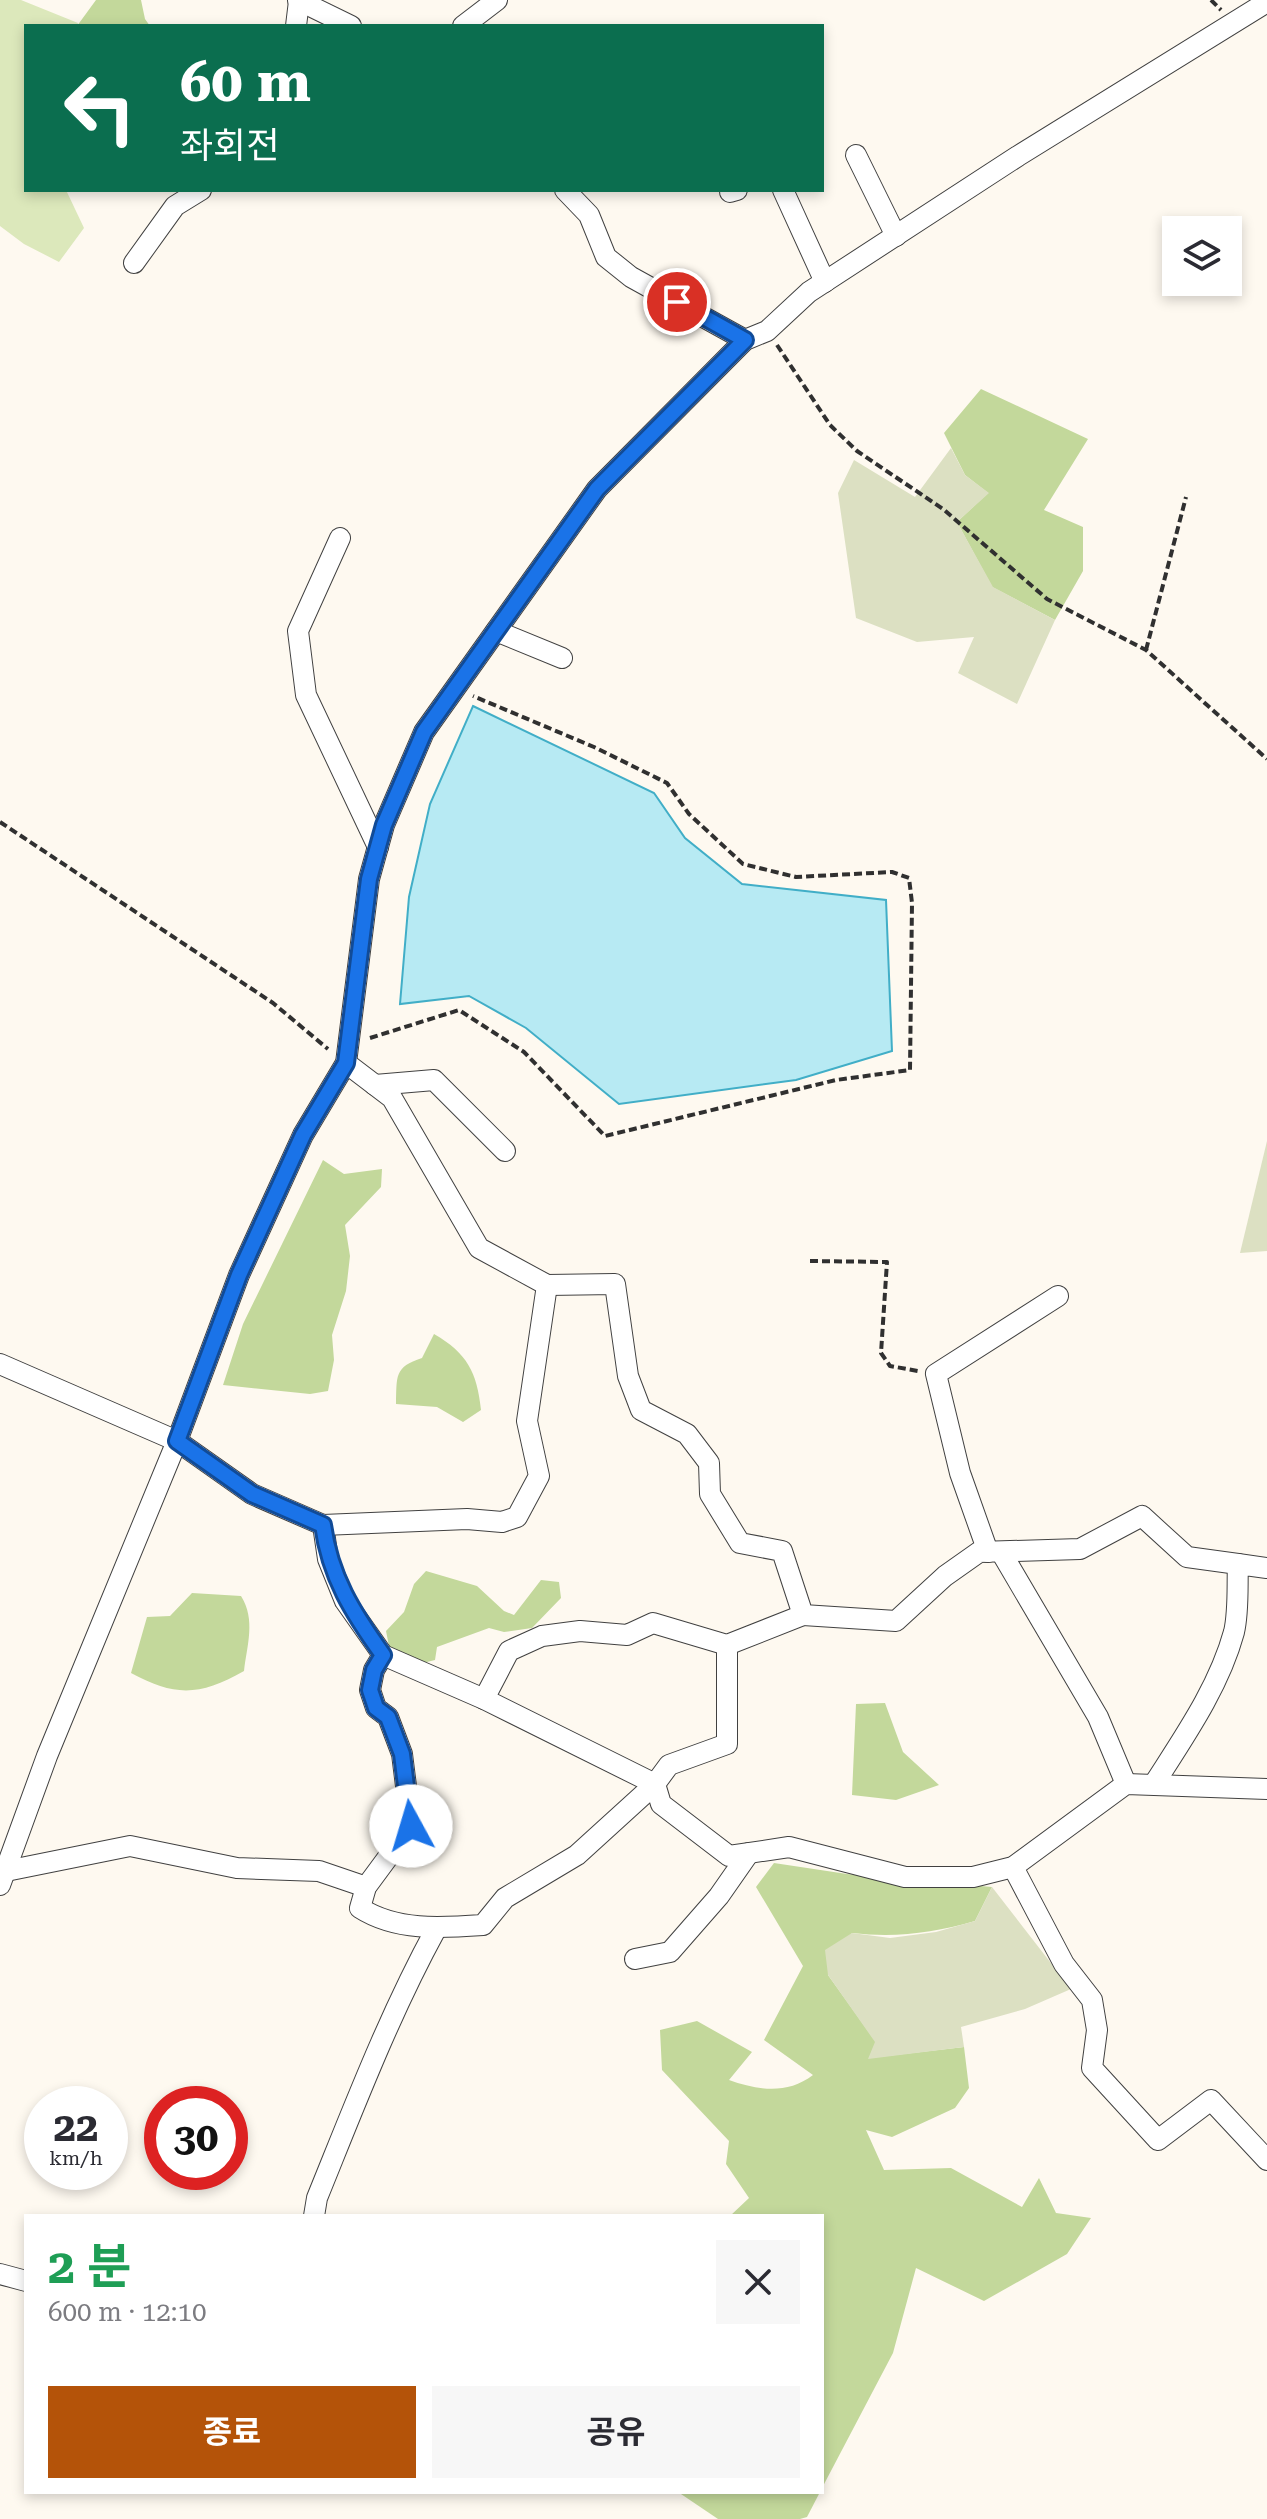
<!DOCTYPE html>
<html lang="ko">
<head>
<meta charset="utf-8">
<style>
  body { margin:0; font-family:"Roboto Serif","Noto Sans KR",serif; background:#f7f7f7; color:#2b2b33; height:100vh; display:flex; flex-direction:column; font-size:30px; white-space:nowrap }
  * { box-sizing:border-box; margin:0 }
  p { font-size:26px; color:#7c7c81 }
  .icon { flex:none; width:44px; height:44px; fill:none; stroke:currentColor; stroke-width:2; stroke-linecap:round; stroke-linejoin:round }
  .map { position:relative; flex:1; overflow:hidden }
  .details { position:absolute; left:24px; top:2214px; width:800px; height:280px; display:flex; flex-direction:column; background:#fff; border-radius:0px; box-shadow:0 4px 12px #0003 }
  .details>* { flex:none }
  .guide { position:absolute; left:24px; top:24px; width:800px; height:168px; border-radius:0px; box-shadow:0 4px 12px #0003; background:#0b6e4f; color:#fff; overflow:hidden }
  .controls { position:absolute; left:1162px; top:216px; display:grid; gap:16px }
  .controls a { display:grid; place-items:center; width:80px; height:80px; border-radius:0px; background:#fff; box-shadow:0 4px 12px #0003; font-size:40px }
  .speed { position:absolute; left:24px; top:2086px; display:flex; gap:16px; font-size:40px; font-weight:700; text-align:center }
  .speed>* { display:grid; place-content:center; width:104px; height:104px; border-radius:50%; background:#fff; box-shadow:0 4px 12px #0003; line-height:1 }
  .speed small { font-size:20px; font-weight:400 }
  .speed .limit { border:12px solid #d22; background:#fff; color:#111 }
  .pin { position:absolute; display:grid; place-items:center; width:68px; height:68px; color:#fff; margin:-34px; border:4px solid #fff; border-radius:50%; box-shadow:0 2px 8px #0007 }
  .me { position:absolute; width:88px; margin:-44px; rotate:354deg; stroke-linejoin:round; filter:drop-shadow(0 0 6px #0008) }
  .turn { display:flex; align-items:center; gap:28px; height:168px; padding:0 24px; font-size:36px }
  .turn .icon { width:104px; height:104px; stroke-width:2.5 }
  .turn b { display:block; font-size:56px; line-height:68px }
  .round { display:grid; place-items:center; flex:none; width:84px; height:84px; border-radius:0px; background:#f7f7f7 }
  .summary { display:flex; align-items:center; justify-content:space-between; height:136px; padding:0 24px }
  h1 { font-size:48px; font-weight:700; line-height:60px; color:#1e9e55 }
  .cta { display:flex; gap:16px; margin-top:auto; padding:16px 24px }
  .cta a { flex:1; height:92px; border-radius:0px; background:#b45309; color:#fff; font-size:32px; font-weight:700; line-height:92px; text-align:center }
  .cta a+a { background:#f7f7f7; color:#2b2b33 }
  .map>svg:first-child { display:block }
  .green { fill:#dce8bb }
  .forest { fill:#c3d89b }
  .cemetery { fill:#dce0c2 }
  .water { fill:#b7eaf3; stroke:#41aec7; stroke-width:2 }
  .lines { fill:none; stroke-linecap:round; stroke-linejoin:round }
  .minor-casing { stroke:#414141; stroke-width:22 }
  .path { stroke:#303030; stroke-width:4; stroke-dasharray:8 4; stroke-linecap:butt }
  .minor { stroke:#fff; stroke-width:20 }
  .route-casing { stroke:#114b97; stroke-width:20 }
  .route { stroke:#1a73e8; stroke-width:14 }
</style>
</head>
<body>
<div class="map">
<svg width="1267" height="2519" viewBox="0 0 1267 2519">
  <rect width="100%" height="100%" fill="#fef9f0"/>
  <polygon class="green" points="0,0 21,0 78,23 77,26 26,26 26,190 66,190 84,228 59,262 24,244 0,226"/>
  <g class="forest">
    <polygon points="96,0 141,0 145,19 150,26 77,26"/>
    <polygon points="981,389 1088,439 1044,510 1083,527 1083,571 1055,620 992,587 957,522 988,493 965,475 944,433"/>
    <polygon points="323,1160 344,1174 382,1169 381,1187 345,1225 350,1256 346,1291 332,1335 334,1360 328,1391 310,1394 223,1385 243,1324"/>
    <path d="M434,1334C467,1353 477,1372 481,1410L463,1422L437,1407L396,1404C397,1376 394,1367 422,1358Z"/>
    <polygon points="426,1571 477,1586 504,1611 514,1615 541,1580 559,1582 561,1598 532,1628 504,1632 489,1628 437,1647 435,1660 423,1663 390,1651 386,1631 404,1612 414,1584"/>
    <path d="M192,1593L241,1596C256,1620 247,1645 244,1671C200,1696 175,1697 131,1673L147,1617L170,1616Z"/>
    <polygon points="885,1703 903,1752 939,1785 896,1800 852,1795 856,1704"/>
    <path d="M774,1863L847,1874L992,1887L975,1921C933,1933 896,1938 852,1933L828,1975L876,2042L869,2058L964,2047L969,2088L955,2108L892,2137L866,2130L884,2170L951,2168L1022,2207L1039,2178L1056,2213L1091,2218L1067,2254L984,2301L916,2268L893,2353L822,2488V2216H730L749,2198L726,2164L729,2141L662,2070L660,2030L697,2021L752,2052L729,2080C757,2090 787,2095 813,2075L764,2040L803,1966L756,1887Z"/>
    <polygon points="678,2492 820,2492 807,2517 800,2519 718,2519"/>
  </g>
  <g class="cemetery">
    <polygon points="951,448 965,475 989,493 957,522 993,587 1055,620 1017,704 958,673 974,637 917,642 856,618 838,493 854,460 915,497"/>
    <polygon points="1267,1141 1267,1251 1240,1253"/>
    <polygon points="992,1887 1071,1989 1025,2009 961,2027 964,2047 868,2059 875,2042 828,1975 825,1950 852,1933 890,1938 936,1932 975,1921"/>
  </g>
  <polygon class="water" points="473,706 654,793 685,838 742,884 886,900 892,1051 796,1080 619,1104 526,1028 469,996 400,1004 409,897 430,804"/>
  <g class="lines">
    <defs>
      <g id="minor">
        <polyline points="298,0 351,26"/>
        <polyline points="296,26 299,1"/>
        <polyline points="463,26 497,0"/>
        <polyline points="856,155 896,236"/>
        <polyline points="565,190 589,215 606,257 631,277 745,340"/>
        <polyline points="783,190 825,282"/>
        <polyline points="730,192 737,190"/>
        <polyline points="134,263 175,206 201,190"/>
        <polyline points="340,538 298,631 306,695 378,847"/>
        <polyline points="496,631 562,658"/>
        <polyline points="346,1063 392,1098 479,1248 547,1285 615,1284 628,1376 641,1410 687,1434 709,1463 710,1494 740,1543 782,1551 803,1615 896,1621 945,1576 979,1552 1080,1549 1142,1516 1187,1557 1238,1564"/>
        <polyline points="375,1085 434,1080 505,1151"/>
        <polyline points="0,1364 177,1441 252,1494 323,1525 328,1559 345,1601 383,1655 484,1699 655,1784 661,1804 729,1856 789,1847 905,1877 973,1877 1013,1867 1126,1784 1267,1789"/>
        <polyline points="323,1525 467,1519 502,1522 517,1517 539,1476 527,1421 547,1285"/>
        <polyline points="988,1552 960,1473 936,1374 1058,1296"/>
        <polyline points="1001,1552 1098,1717 1126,1784"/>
        <path d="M383,1655L374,1670L370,1690L376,1708L388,1717L402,1754L411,1826L366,1887L360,1908C396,1931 440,1928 483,1925L505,1898L577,1855L655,1784L669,1765L727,1744V1645"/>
        <polyline points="484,1699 509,1651 542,1636 580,1631 627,1635 653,1623 727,1645 803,1615"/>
        <path d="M1154,1784C1184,1737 1219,1687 1234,1632C1239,1611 1237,1585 1238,1564L1267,1568"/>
        <polyline points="1013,1867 1064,1964 1092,2000 1097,2030 1092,2068 1158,2140 1211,2100 1267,2160"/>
        <polyline points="6,1871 130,1846 237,1868 319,1871 366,1887"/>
        <polyline points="0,1885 47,1756 177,1441 239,1275 303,1135 346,1063 369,879 384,825 424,732 597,489 745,340 767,331 809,292 1018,156 1267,2"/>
        <polyline points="635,1959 670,1952 719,1896 749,1853"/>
        <path d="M314,2216L317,2198C354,2107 389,2015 436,1929"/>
        <polyline points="0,2274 26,2281"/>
      </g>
    </defs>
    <use href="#minor" class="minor-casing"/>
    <g class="path">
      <polyline points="1211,0 1221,10"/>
      <polyline points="777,345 830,425 857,451 943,509 1047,599 1146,650 1267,759"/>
      <polyline points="1146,650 1186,497"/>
      <polyline points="0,822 273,1003 328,1049"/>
      <polyline points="370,1038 459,1010 524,1052 605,1136 836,1080 910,1070 912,903 909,878 892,872 796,877 743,864 689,814 667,783 594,747 473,696"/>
      <polyline points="810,1261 887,1262 881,1353 890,1366 918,1371"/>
    </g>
    <use href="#minor" class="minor"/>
  </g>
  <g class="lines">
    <defs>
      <path id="route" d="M411,1826L402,1754L388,1717L376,1708L370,1690L374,1670L383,1655C353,1613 330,1577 323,1525L252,1494L177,1441L239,1275L303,1135L346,1063L369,879L384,825L424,732L597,489L745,340L677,302"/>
    </defs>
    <use href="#route" class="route-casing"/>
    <use href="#route" class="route"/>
  </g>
</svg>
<div class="controls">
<a><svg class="icon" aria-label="layers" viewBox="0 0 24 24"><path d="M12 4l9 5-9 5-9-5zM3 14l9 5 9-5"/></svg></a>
</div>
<div class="speed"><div>22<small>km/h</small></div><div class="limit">30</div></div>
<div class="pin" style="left:677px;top:302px;background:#d93025"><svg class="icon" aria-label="arrive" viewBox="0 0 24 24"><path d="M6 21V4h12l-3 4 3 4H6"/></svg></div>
<svg class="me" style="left:411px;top:1826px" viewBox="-20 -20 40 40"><circle r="19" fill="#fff"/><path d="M0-13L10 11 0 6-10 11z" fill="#1a73e8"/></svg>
<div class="guide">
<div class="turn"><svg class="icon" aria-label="left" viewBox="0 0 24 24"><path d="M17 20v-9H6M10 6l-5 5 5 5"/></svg><div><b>60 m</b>좌회전</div></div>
</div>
<section class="details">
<div class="summary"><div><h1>2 분</h1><p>600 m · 12:10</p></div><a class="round"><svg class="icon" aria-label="close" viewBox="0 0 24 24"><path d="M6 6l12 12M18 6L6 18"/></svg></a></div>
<div class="cta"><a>종료</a><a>공유</a></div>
</section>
</div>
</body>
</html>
